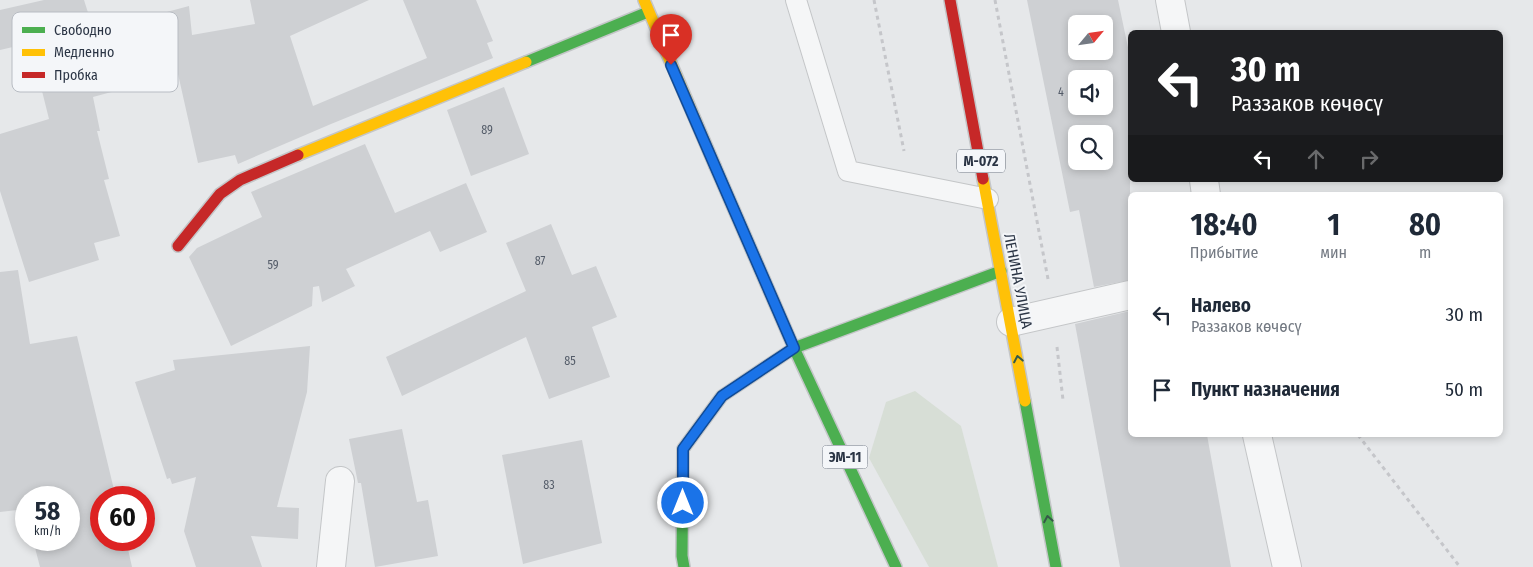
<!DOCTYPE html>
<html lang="ru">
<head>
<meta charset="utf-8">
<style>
  body { margin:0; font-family:"Fira Sans Condensed",sans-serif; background:#f2f2f3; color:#1f2937; height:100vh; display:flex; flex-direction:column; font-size:19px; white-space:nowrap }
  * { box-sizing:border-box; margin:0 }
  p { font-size:16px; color:#747a83 }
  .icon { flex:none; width:28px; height:28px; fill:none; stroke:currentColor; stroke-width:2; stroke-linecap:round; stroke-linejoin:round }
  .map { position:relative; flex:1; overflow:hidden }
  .drawer { position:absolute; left:1128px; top:192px; width:375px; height:245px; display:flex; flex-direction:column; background:#fff; border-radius:8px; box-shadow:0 2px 8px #0003 }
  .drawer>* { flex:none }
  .hud { position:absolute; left:1128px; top:30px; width:375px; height:152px; border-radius:8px; box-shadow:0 2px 8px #0003; background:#202124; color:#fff; overflow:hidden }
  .needle { width:32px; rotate:61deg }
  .fabs { position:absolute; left:1068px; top:15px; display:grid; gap:10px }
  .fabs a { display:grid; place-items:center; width:45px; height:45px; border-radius:8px; background:#fff; box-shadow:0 2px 8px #0003; font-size:25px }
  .speed { position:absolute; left:15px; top:486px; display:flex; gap:10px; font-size:25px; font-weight:700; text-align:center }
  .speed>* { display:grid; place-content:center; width:65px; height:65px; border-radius:50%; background:#fff; box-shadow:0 2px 8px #0003; line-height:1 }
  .speed small { font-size:12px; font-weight:400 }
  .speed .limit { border:8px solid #d22; background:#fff; color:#111 }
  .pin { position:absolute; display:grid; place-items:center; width:42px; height:42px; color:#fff; margin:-51px -21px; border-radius:50% 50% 50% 0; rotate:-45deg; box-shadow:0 0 5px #0007 }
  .pin .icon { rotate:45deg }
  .me { position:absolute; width:55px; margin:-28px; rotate:0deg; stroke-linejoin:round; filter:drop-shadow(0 0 4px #0008) }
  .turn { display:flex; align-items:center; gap:18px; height:105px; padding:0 20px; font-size:22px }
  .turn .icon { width:65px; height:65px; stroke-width:2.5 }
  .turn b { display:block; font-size:35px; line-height:42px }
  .lanes { display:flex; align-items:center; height:48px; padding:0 20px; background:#0003; justify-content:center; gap:25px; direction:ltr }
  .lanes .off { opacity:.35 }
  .eta { display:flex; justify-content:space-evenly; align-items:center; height:85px; text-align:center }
  .eta b { font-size:30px; font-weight:700; line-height:35px }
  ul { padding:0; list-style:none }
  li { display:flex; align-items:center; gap:15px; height:75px; padding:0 20px }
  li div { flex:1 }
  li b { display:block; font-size:19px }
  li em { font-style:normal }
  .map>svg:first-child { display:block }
  .green { fill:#d7ded6 }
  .building { fill:#ced0d3; fill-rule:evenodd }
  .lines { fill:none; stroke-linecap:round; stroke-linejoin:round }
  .lane-casing { stroke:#c4c6c8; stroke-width:22 }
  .street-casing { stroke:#c4c6c8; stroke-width:30 }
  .fast-casing { stroke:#c4c6c8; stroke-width:14 }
  .slow-casing { stroke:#c4c6c8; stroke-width:14 }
  .jam-casing { stroke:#c4c6c8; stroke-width:14 }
  .path { stroke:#c5c6ca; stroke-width:3; stroke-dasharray:4 4; stroke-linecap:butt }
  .lane { stroke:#f5f6f7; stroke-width:20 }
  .street { stroke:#f5f6f7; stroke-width:28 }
  .fast { stroke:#4caf50; stroke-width:11 }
  .slow { stroke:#ffc107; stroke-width:11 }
  .jam { stroke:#c62828; stroke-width:11 }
  .oneway { stroke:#355a48 }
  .route-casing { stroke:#114b97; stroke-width:12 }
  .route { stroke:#1a73e8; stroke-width:9 }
  .labels { text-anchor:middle; stroke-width:4; stroke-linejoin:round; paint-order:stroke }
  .number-label { font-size:12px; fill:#545c69 }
  .shield { fill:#f4f6f9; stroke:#676f7b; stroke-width:1 }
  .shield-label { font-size:14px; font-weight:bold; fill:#2b3545 }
  .street-label { font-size:15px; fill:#2b3545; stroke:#f4f6f9 }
  .key { fill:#f4f6f9; stroke:#b8bcc3; stroke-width:1 }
  .key-label { font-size:14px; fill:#2b3545 }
</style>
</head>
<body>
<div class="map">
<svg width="1533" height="567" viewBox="0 0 1533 567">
  <rect width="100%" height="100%" fill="#e6e8ea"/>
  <polygon class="green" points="915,391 961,426 998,567 929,567 869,458 886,402"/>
  <g class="building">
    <polygon points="44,0 84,0 91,22 108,17 111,27 189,6 192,35 255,24 250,0 369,0 290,36 313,106 427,58 403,0 476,0 493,41 487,43 493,58 331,124 238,164 235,155 198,163 178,74 93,97 100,131 97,131 109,179 104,180 120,236 94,243 99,260 29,282 0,191 0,134 49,119 30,43 0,50 0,10"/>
    <path d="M1027,0H1118L1130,57V280L1094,287L1079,210L1070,212ZM1076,24H1104V51H1076ZM1076,79H1104V106H1076ZM1076,134H1104V161H1076Z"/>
    <polygon points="504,87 529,154 471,176 447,110"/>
    <polygon points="365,144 395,213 466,183 487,232 440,252 430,231 346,269 355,286 322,302 319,286 313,287 312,306 231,346 189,257 197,248 262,217 251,192"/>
    <polygon points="551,224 572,275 596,266 617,317 592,327 610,377 549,399 526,337 402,396 386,357 526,291 506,243"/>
    <polygon points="18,270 30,344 77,336 116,498 101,498 101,540 126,540 132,567 40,567 33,540 69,540 69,498 26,498 26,510 26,509 0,512 0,272"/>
    <polygon points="1130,311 1130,435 1207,435 1231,567 1120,567 1075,324"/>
    <polygon points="310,346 307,392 277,507 299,508 298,539 251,536 262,567 196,567 184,531 196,477 172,484 170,478 167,479 135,382 175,370 173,360"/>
    <polygon points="402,429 417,502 428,500 438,556 375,567 361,483 358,483 349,439"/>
    <polygon points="582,440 602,543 523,564 502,455"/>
  </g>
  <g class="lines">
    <defs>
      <polyline id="lane" points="796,0 848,171 988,199"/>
      <g id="street">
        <polyline points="1170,0 1176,32"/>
        <polyline points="1204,180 1206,195"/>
        <polyline points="1011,322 1130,295"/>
        <polyline points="1257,435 1287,567"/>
        <polyline points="331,567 340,481"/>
      </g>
      <g id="fast">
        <polyline points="526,62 648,12"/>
        <polyline points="715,166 794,348 896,567"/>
        <polyline points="1025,401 1056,567"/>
        <polyline points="684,567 682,556 683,449 722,396 794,348 1001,271"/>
      </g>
      <g id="slow">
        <polyline points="644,0 715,166"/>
        <polyline points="298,155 526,62"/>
        <polyline points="983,179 1025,401"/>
      </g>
      <g id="jam">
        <polyline points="950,0 983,179"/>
        <polyline points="178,246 220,194 240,180 298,155"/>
      </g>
    </defs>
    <use href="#lane" class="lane-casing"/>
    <use href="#street" class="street-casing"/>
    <use href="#fast" class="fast-casing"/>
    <use href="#slow" class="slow-casing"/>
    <use href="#jam" class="jam-casing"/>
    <g class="path">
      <polyline points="874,0 904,151"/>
      <polyline points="995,0 1048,279"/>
      <polyline points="1057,347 1063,400"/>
      <polyline points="1358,435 1460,567"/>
    </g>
    <use href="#lane" class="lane"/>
    <use href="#street" class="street"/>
    <use href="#fast" class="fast"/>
    <use href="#slow" class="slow"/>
    <use href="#jam" class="jam"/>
  </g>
  <defs><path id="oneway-chevron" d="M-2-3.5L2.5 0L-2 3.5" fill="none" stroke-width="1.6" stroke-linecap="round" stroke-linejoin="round" transform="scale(1.25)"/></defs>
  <g class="oneway">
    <use href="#oneway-chevron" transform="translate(1018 359) rotate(-101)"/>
    <use href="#oneway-chevron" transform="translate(1048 519) rotate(-100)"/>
  </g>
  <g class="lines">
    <defs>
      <polyline id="route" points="671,65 794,348 722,396 683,449 683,503"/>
    </defs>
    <use href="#route" class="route-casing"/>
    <use href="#route" class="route"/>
  </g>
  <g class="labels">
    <g class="number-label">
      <text x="1061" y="96">4</text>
      <text x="487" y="134">89</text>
      <text x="540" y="265">87</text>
      <text x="273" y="269">59</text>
      <text x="570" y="365">85</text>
      <text x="549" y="489">83</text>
    </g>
    <g class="shield">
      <rect x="957" y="149.5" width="48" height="23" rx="4"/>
      <rect x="822.5" y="445.5" width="45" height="23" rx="4"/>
    </g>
    <g class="shield-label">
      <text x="981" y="166">М-072</text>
      <text x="845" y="462">ЭМ-11</text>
    </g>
    <g class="street-label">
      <text transform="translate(1018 281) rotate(79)" y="5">ЛЕНИНА УЛИЦА</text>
    </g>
  </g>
  <rect x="12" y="12" width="166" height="80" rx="8" class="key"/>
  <rect x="22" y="27" width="23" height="6" fill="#4caf50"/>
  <rect x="22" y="49" width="23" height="7" fill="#ffc107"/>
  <rect x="22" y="72" width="23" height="6" fill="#c62828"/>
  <g class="key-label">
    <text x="54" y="35">Свободно</text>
    <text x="54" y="57">Медленно</text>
    <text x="54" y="80">Пробка</text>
  </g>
</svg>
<div class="fabs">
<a><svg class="needle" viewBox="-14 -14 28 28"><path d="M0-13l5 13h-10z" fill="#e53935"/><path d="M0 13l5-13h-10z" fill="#747a83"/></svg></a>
<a><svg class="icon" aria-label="sound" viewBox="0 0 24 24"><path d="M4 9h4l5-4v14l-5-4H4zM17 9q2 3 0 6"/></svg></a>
<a><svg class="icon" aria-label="search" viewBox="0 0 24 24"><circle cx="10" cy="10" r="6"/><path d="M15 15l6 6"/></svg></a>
</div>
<div class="speed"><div>58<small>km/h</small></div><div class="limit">60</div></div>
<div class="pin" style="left:671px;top:65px;background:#d93025"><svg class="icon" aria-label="arrive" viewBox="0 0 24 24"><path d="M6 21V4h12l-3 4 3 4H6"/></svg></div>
<svg class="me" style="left:683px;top:503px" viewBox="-20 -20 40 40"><circle r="17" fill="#1a73e8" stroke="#fff" stroke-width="3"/><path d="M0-11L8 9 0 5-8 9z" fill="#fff"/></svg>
<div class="hud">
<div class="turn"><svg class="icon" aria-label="left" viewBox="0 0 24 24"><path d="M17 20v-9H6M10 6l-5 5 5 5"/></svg><div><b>30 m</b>Раззаков көчөсү</div></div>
<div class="lanes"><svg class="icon" aria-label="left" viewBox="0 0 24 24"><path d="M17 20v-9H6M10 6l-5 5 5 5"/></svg><svg class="icon off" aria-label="ahead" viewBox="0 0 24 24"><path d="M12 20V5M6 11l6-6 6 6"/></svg><svg class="icon off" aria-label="right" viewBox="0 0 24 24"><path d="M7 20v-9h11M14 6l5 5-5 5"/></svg></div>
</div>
<section class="drawer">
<div class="eta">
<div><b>18:40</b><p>Прибытие</p></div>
<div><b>1</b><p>мин</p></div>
<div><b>80</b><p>m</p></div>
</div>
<ul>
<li><svg class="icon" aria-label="left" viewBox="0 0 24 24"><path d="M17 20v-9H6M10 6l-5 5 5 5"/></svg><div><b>Налево</b><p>Раззаков көчөсү</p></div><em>30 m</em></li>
<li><svg class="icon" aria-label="arrive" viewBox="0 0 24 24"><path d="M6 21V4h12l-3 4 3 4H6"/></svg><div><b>Пункт назначения</b></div><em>50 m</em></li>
</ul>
</section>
</div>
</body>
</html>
